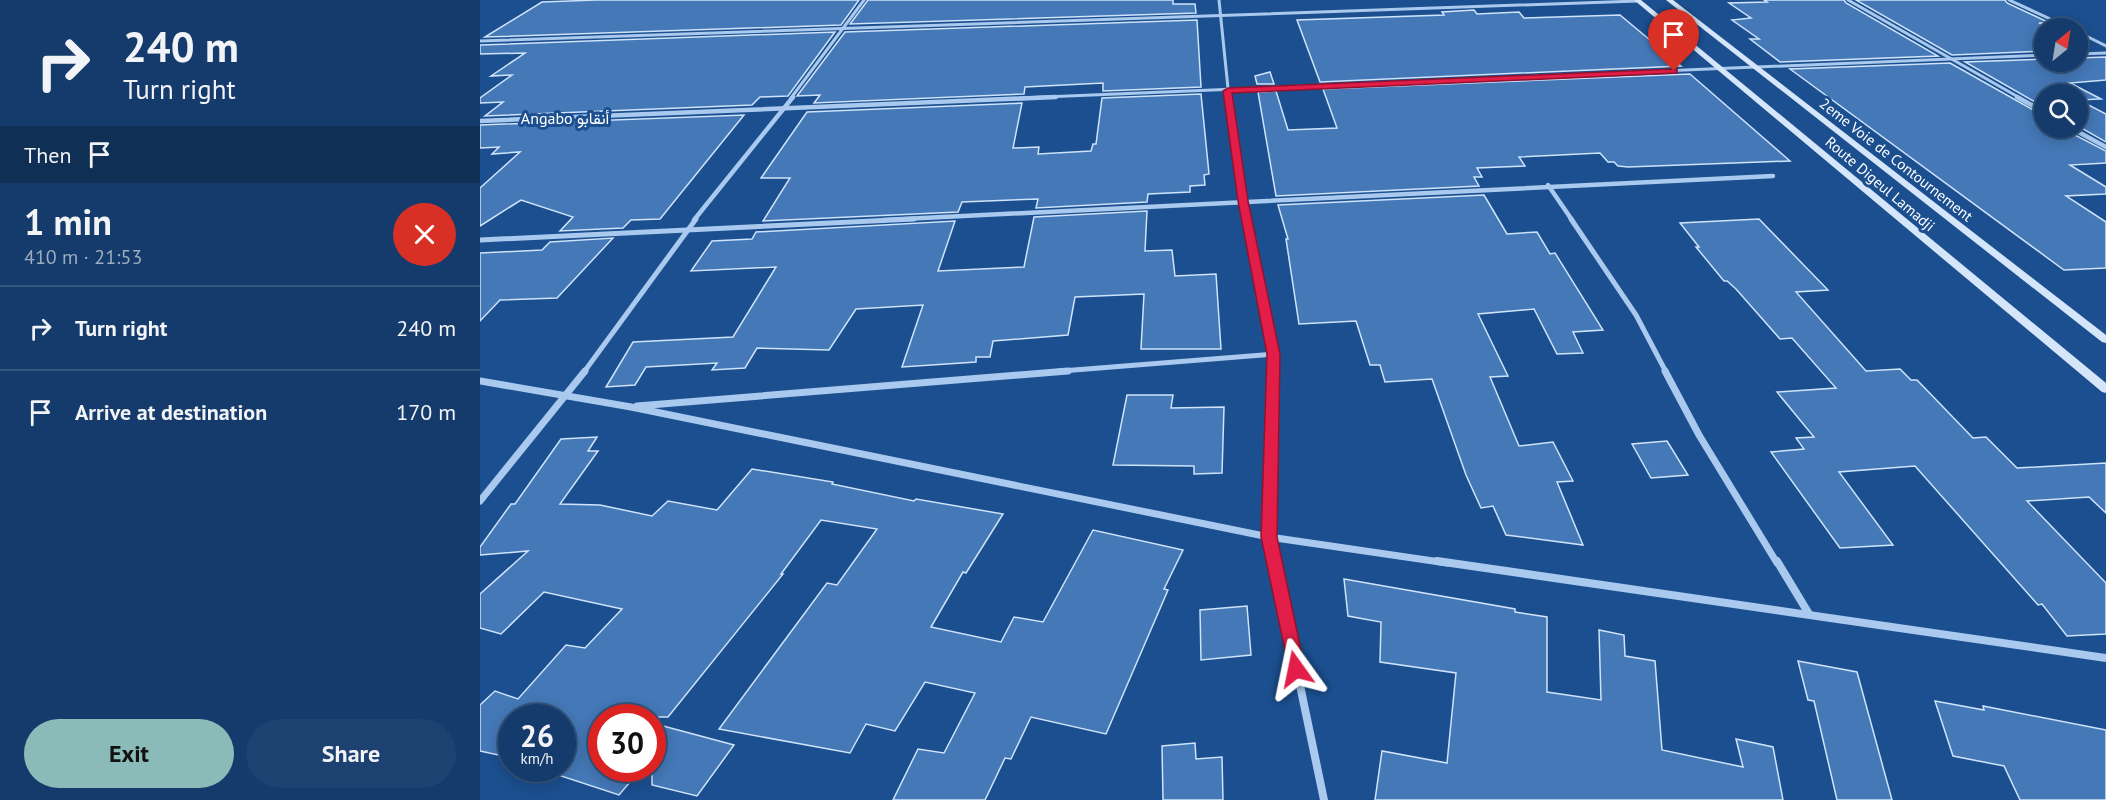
<!DOCTYPE html>
<html lang="en">
<head>
<meta charset="utf-8">
<style>
  body { margin:0; font-family:"PT Sans",Vazirmatn,sans-serif; background:#1d4271; color:#f1f3f6; height:100vh; display:flex; flex-direction:column; font-size:22px; white-space:nowrap }
  * { box-sizing:border-box; margin:0 }
  p { font-size:20px; color:#9dadc1 }
  .icon { flex:none; width:33px; height:33px; fill:none; stroke:currentColor; stroke-width:2; stroke-linecap:round; stroke-linejoin:round }
  .map { position:relative; flex:1; overflow:hidden }
  .side { display:flex; flex-direction:column; background:#143b6b; width:480px }
  .side>* { flex:none }
  .hud { background:#143b6b; color:#f1f3f6; overflow:hidden }
  .needle { width:39px; rotate:30deg }
  .fabs { position:absolute; left:1554px; top:18px; display:grid; gap:12px }
  .fabs a { display:grid; place-items:center; width:54px; height:54px; border-radius:50%; background:#143b6b; box-shadow:0 3px 15px #0003,0 0 0 2px #33557e; font-size:30px }
  .speed { position:absolute; left:18px; top:704px; display:flex; gap:12px; font-size:30px; font-weight:700; text-align:center }
  .speed>* { display:grid; place-content:center; width:78px; height:78px; border-radius:50%; background:#143b6b; box-shadow:0 3px 15px #0003,0 0 0 2px #33557e; line-height:1 }
  .speed small { font-size:15px; font-weight:400 }
  .speed .limit { border:9px solid #d22; background:#fff; color:#111 }
  .pin { position:absolute; display:grid; place-items:center; width:51px; height:51px; color:#fff; margin:-62px -26px; border-radius:50% 50% 50% 0; rotate:-45deg; box-shadow:0 0 6px #0007 }
  .pin .icon { rotate:45deg }
  .me { position:absolute; width:66px; margin:-33px; rotate:348deg; stroke-linejoin:round; filter:drop-shadow(0 0 4px #0008) }
  .turn { display:flex; align-items:center; gap:21px; height:126px; padding:0 24px; font-size:27px }
  .turn .icon { width:78px; height:78px; stroke-width:2.5 }
  .turn b { display:block; font-size:42px; line-height:51px }
  .then { display:flex; align-items:center; height:57px; padding:0 24px; background:#0003; gap:12px; font-size:22px }
  .round { display:grid; place-items:center; flex:none; width:63px; height:63px; border-radius:32px; background:#1d4271 }
  .overview { display:flex; align-items:center; justify-content:space-between; height:102px; padding:0 24px }
  h1 { font-size:36px; font-weight:600; line-height:45px }
  .button { display:flex; gap:12px; margin-top:auto; padding:12px 24px }
  .button a { flex:1; height:69px; border-radius:36px; background:#8bbbb9; color:#111; font-size:24px; font-weight:600; line-height:69px; text-align:center }
  .button a+a { background:#1d4271; color:#f1f3f6 }
  ul { padding:0; list-style:none }
  li { display:flex; align-items:center; gap:18px; height:84px; padding:0 24px; border-top:2px solid #33557e }
  li div { flex:1 }
  li b { display:block; font-size:22px }
  li em { font-style:normal }
  main { display:flex; flex:1; min-height:0 }
  .map>svg:first-child { display:block }
  .building { fill:#4478b7; stroke:#cfe3fa; stroke-width:1.5 }
  .lines { fill:none; stroke-linecap:round; stroke-linejoin:round }
  .street-far4 { stroke:#a9c9ee; stroke-width:3 }
  .street-far3 { stroke:#a9c9ee; stroke-width:4.5 }
  .street-far2 { stroke:#a9c9ee; stroke-width:5 }
  .street-far1 { stroke:#a9c9ee; stroke-width:7 }
  .street { stroke:#a9c9ee; stroke-width:8 }
  .secondary { fill:#d6e6fa; fill-rule:evenodd }
  .route { fill:#e11d48; stroke:#92132f; stroke-width:1.5 }
  .labels { text-anchor:middle; stroke-width:6; stroke-linejoin:round; paint-order:stroke }
  .far-street-label { font-size:15px; fill:#fff; stroke:#1b4f8f }
  .far-neighbourhood-label { font-size:16px; fill:#fff; stroke:#1b4f8f }
</style>
</head>
<body>
<main>
<section class="side">
<div class="hud">
<div class="turn"><svg class="icon" aria-label="right" viewBox="0 0 24 24"><path d="M7 20v-9h11M14 6l5 5-5 5"/></svg><div><b>240 m</b>Turn right</div></div>
<div class="then">Then<svg class="icon" aria-label="arrive" viewBox="0 0 24 24"><path d="M6 21V4h12l-3 4 3 4H6"/></svg></div>
</div>
<div class="overview"><div><h1>1 min</h1><p>410 m · 21:53</p></div><a class="round" style="background:#d93025;color:#fff"><svg class="icon" aria-label="close" viewBox="0 0 24 24"><path d="M6 6l12 12M18 6L6 18"/></svg></a></div>
<ul>
<li><svg class="icon" aria-label="right" viewBox="0 0 24 24"><path d="M7 20v-9h11M14 6l5 5-5 5"/></svg><div><b>Turn right</b></div><em>240 m</em></li>
<li><svg class="icon" aria-label="arrive" viewBox="0 0 24 24"><path d="M6 21V4h12l-3 4 3 4H6"/></svg><div><b>Arrive at destination</b></div><em>170 m</em></li>
</ul>
<div class="button"><a>Exit</a><a>Share</a></div>
</section>
<div class="map">
<svg width="1626" height="800" viewBox="0 0 1626 800">
  <rect width="100%" height="100%" fill="#1b4f8f"/>
  <g class="building">
    <polygon points="116,0 379,0 361,25 5,37 62,2"/>
    <polygon points="388,0 693,0 693,4 715,4 716,13 370,24"/>
    <polygon points="1284,0 1364,0 1366,3 1458,56 1300,62 1270,39 1279,39 1252,20 1271,18 1249,3 1287,2"/>
    <polygon points="1376,0 1525,0 1527,3 1570,23 1559,23 1571,28 1564,28 1564,51 1472,55"/>
    <polygon points="994,10 997,14 1039,12 1044,18 1140,15 1201,66 840,82 817,20 964,15 962,12"/>
    <polygon points="717,20 721,87 623,91 623,83 545,87 544,94 334,103 340,95 317,96 365,32"/>
    <polygon points="355,32 308,96 280,97 272,105 5,116 23,102 0,103 0,98 32,75 11,76 45,53 0,54 0,45"/>
    <polygon points="1626,57 1626,80 1590,83 1621,99 1599,100 1626,114 1626,142 1598,126 1598,94 1564,94 1564,107 1485,62 1564,59 1564,62 1598,62 1598,58"/>
    <polygon points="1470,63 1564,116 1564,128 1587,128 1589,132 1626,151 1626,163 1590,165 1626,187 1626,194 1586,196 1626,222 1626,268 1584,270 1310,69"/>
    <polygon points="790,72 794,84 777,84 775,76"/>
    <polygon points="1210,74 1310,161 1148,167 1138,166 1134,162 1128,162 1120,153 1039,157 1045,166 997,168 1002,177 994,177 999,186 796,196 778,92 796,91 808,130 857,128 843,89"/>
    <polygon points="721,94 729,174 724,175 725,185 710,186 710,192 668,194 667,202 556,208 558,199 482,202 478,212 283,221 310,178 281,178 327,112 542,103 533,148 559,147 558,154 611,151 613,144 616,144 622,98"/>
    <polygon points="264,115 180,219 151,220 143,228 80,231 93,217 41,200 0,226 0,188 40,152 12,154 19,147 0,148 0,125"/>
    <polygon points="1004,195 1027,234 1057,232 1070,254 1075,253 1123,330 1093,332 1103,353 1077,354 1054,309 998,314 1028,376 1010,377 1039,446 1073,442 1093,481 1077,482 1103,545 1026,535 1013,506 1001,508 986,475 952,379 905,382 900,365 890,365 876,321 819,324 806,239 808,239 798,205"/>
    <polygon points="667,211 665,251 692,250 695,276 736,274 741,349 661,349 664,294 595,297 588,335 513,341 510,357 496,357 496,362 422,367 443,305 376,309 349,350 277,348 265,368 232,370 237,363 166,367 155,385 126,387 153,342 253,337 296,267 211,271 232,241 272,239 276,232 475,221 458,271 544,267 554,217"/>
    <polygon points="1279,219 1348,290 1316,292 1386,371 1420,369 1431,380 1437,380 1493,438 1506,437 1537,468 1626,463 1626,513 1609,497 1547,501 1626,583 1626,634 1587,636 1562,604 1558,605 1435,466 1359,472 1413,545 1360,548 1291,452 1324,449 1316,438 1334,437 1297,392 1356,388 1312,338 1300,339 1256,289 1247,281 1244,281 1216,247 1219,247 1200,223"/>
    <polygon points="133,238 77,298 20,300 0,321 0,253 62,250 70,242"/>
    <polygon points="647,395 693,395 691,408 744,407 742,473 714,474 714,466 633,465"/>
    <polygon points="117,437 108,451 118,451 80,504 120,505 172,516 188,501 237,510 272,469 353,482 352,484 434,501 436,499 523,514 486,573 483,572 451,627 521,642 534,617 563,622 613,530 703,550 684,589 688,590 626,734 551,717 531,759 525,758 505,800 413,800 438,749 464,753 495,693 445,682 415,731 386,724 370,753 239,729 347,583 357,585 397,529 341,520 301,574 303,574 188,717 122,717 122,768 162,768 139,795 72,773 72,768 82,768 82,717 32,717 32,758 0,751 0,705 15,691 38,699 86,645 105,648 142,609 64,592 21,634 0,628 0,594 48,551 0,555 0,547 31,504 35,504 81,439"/>
    <polygon points="1187,441 1208,475 1171,478 1152,444"/>
    <polygon points="864,579 1035,609 1035,612 1067,617 1067,692 1121,700 1119,630 1144,635 1145,656 1175,661 1182,750 1263,767 1256,739 1293,747 1303,800 895,800 902,751 967,763 976,673 900,662 901,622 868,616"/>
    <polygon points="767,606 771,655 721,660 720,610"/>
    <polygon points="1318,661 1377,672 1412,800 1357,800 1334,701 1328,700"/>
    <polygon points="1455,701 1504,710 1503,706 1626,730 1626,800 1540,800 1524,766 1473,756"/>
    <polygon points="172,723 254,745 217,796 172,785"/>
    <polygon points="715,743 716,759 742,757 743,800 683,800 682,746"/>
  </g>
  <g class="lines">
    <g class="street-far4">
      <polyline points="739,0 749,98"/>
      <polyline points="1368,0 1540,98"/>
      <polyline points="1529,0 1590,28"/>
      <polyline points="1598,32 1626,46"/>
      <polyline points="0,41 1158,1"/>
      <polyline points="1598,54 1626,53"/>
      <polyline points="311,98 384,0"/>
      <polyline points="540,98 1564,55"/>
    </g>
    <g class="street-far3">
      <polyline points="749,97 767,220"/>
      <polyline points="1537,97 1564,112"/>
      <polyline points="0,121 576,97"/>
      <polyline points="1591,128 1626,147"/>
      <polyline points="1068,185 1092,220"/>
      <polyline points="214,220 313,97"/>
      <polyline points="403,220 1293,176"/>
    </g>
    <g class="street-far2">
      <polyline points="767,219 794,354 793,372"/>
      <polyline points="1091,219 1156,315 1186,372"/>
      <polyline points="0,240 434,219"/>
      <polyline points="104,372 216,219"/>
      <polyline points="569,372 794,354"/>
    </g>
    <g class="street-far1">
      <polyline points="794,371 789,537 794,563"/>
      <polyline points="1185,371 1219,435 1297,563"/>
      <polyline points="0,381 151,407 789,537 967,563"/>
      <polyline points="157,406 588,371"/>
      <polyline points="0,501 105,371"/>
    </g>
    <g class="street">
      <polyline points="794,561 844,800"/>
      <polyline points="957,561 1626,658"/>
      <polyline points="1297,561 1329,614"/>
    </g>
    <g class="secondary">
      <polygon points="1154,0 1161,0 1626,383 1626,393 1622,392"/>
      <polygon points="1186,0 1193,0 1626,335 1626,343 1622,342"/>
    </g>
  </g>
  <polygon class="route" points="1194,69 1197,69 1197,73 752,93 768,201 800,354 797,537 825,669 823,674 816,677 810,674 781,537 787,354 758,201 743,91 748,88"/>
  <g class="labels">
    <g class="far-street-label">
      <text transform="translate(1416 160) rotate(38)" y="5">2eme Voie de Contournement</text>
      <text transform="translate(1400 184) rotate(40)" y="5">Route Digeul Lamadji</text>
    </g>
    <g class="far-neighbourhood-label">
      <text x="85" y="124">Angabo أنقابو</text>
    </g>
  </g>
</svg>
<div class="fabs">
<a><svg class="needle" viewBox="-14 -14 28 28"><path d="M0-13l5 13h-10z" fill="#e53935"/><path d="M0 13l5-13h-10z" fill="#9dadc1"/></svg></a>
<a><svg class="icon" aria-label="search" viewBox="0 0 24 24"><circle cx="10" cy="10" r="6"/><path d="M15 15l6 6"/></svg></a>
</div>
<div class="speed"><div>26<small>km/h</small></div><div class="limit">30</div></div>
<div class="pin" style="left:1194px;top:71px;background:#d93025"><svg class="icon" aria-label="arrive" viewBox="0 0 24 24"><path d="M6 21V4h12l-3 4 3 4H6"/></svg></div>
<svg class="me" style="left:816px;top:669px" viewBox="-20 -20 40 40"><path d="M0-17L14 15 0 8-14 15z" fill="#e11d48" stroke="#fff" stroke-width="4"/></svg>
</div>
</main>
</body>
</html>
